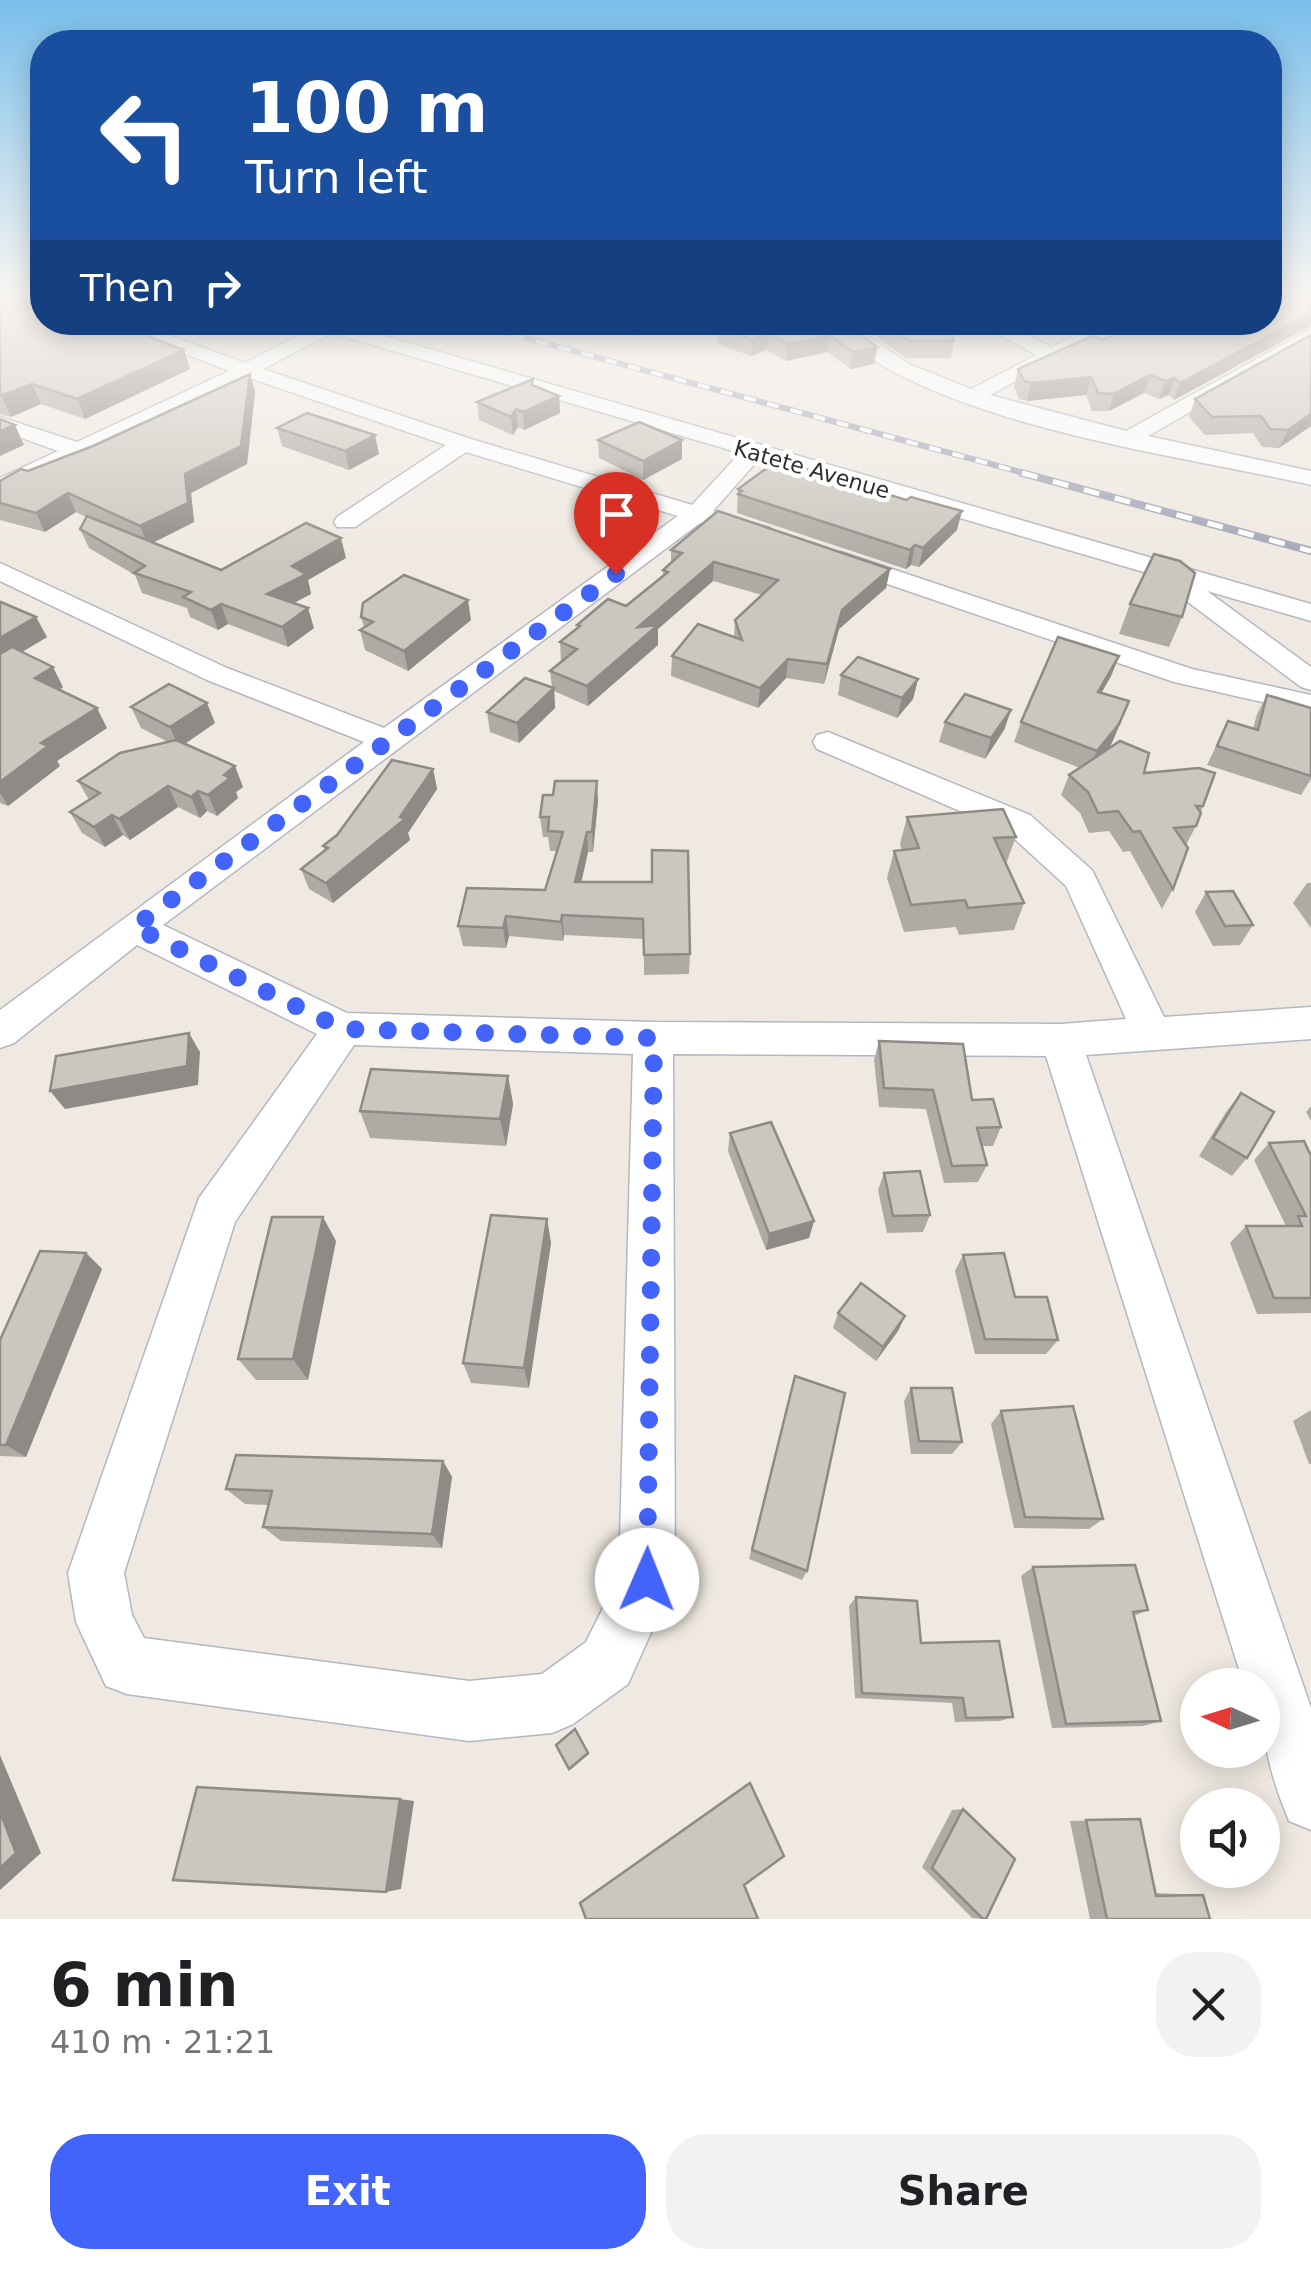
<!DOCTYPE html>
<html lang="en">
<head>
<meta charset="utf-8">
<style>
  body { margin:0; font-family:"DejaVu Sans",sans-serif; background:#f2f2f2; color:#202124; height:100vh; display:flex; flex-direction:column; font-size:38px; white-space:nowrap }
  * { box-sizing:border-box; margin:0 }
  p { font-size:32px; color:#757577 }
  .icon { flex:none; width:55px; height:55px; fill:none; stroke:currentColor; stroke-width:2; stroke-linecap:round; stroke-linejoin:round }
  .map { position:relative; height:1919px; overflow:hidden }
  .panel { display:flex; flex-direction:column; background:#fff; flex:1 }
  .panel>* { flex:none }
  .hud { position:absolute; left:30px; top:30px; width:1252px; height:305px; border-radius:40px; box-shadow:0 5px 25px #0003; background:#1a4fa0; color:#fff; overflow:hidden }
  .needle { width:65px; rotate:274deg }
  .tools { position:absolute; left:1180px; top:1668px; display:grid; gap:20px }
  .tools a { display:grid; place-items:center; width:100px; height:100px; border-radius:50%; background:#fff; box-shadow:0 5px 25px #0003; font-size:50px }
  .pin { position:absolute; display:grid; place-items:center; width:85px; height:85px; color:#fff; margin:-102px -42px; border-radius:50% 50% 50% 0; rotate:-45deg; box-shadow:0 0 10px #0007 }
  .pin .icon { rotate:45deg }
  .me { position:absolute; width:110px; margin:-55px; rotate:1deg; stroke-linejoin:round; filter:drop-shadow(0 0 8px #0008) }
  .turn { display:flex; align-items:center; gap:35px; height:210px; padding:0 50px; font-size:45px }
  .turn .icon { width:130px; height:130px; stroke-width:2.5 }
  .turn b { display:block; font-size:70px; line-height:85px }
  .then { display:flex; align-items:center; height:95px; padding:0 50px; background:#0003; gap:20px; font-size:38px }
  .round { display:grid; place-items:center; flex:none; width:105px; height:105px; border-radius:40px; background:#f2f2f2 }
  .headline { display:flex; align-items:center; justify-content:space-between; height:170px; padding:0 50px }
  h1 { font-size:60px; font-weight:700; line-height:75px }
  .action { display:flex; gap:20px; margin-top:auto; padding:20px 50px }
  .action a { flex:1; height:115px; border-radius:40px; background:#4264fb; color:#fff; font-size:40px; font-weight:700; line-height:115px; text-align:center }
  .action a+a { background:#f2f2f2; color:#202124 }
  .map>svg:first-child { display:block }
  .lines { fill:none; stroke-linecap:round; stroke-linejoin:round }
  .minor-casing { stroke:#b4b7c1; stroke-width:3 }
  .minor { fill:#fff; fill-rule:evenodd }
  .rail-far1-casing { stroke:#a3a6b8; stroke-width:6 }
  .rail-casing { stroke:#a3a6b8; stroke-width:8 }
  .rail-far1 { stroke:#fff; stroke-width:4; stroke-dasharray:12; stroke-linecap:butt }
  .rail { stroke:#fff; stroke-width:5; stroke-dasharray:16; stroke-linecap:butt }
  .wall { fill:#afaba4 }
  .shaded-wall { fill:#8e8b86 }
  .building { fill:#cbc7bf; stroke:#8e8b86; stroke-width:2.5 }
  .route { stroke:#4264fb; stroke-width:18; stroke-dasharray:0 32.4 }
  .labels { text-anchor:middle; stroke-width:9; stroke-linejoin:round; paint-order:stroke }
  .far-street-label { font-size:22px; fill:#2e2e2e; stroke:#fff }
</style>
</head>
<body>
<div class="map">
<svg width="1311" height="1919" viewBox="0 0 1311 1919">
  <rect width="100%" height="100%" fill="#efe9e1"/>
  <g class="lines">
    <defs>
      <g id="minor">
        <path d="M104,322H132L245,363L313,328L305,322H336L1311,604V621L1207,591L1311,667V690L1301,687L1172,590L1171,580L759,459L713,511L770,528L773,533L770,538L761,540L700,523L163,925L347,1013L653,1022L1061,1024L1126,1019L1066,886L1006,831L817,749L813,742L817,735L828,732L1030,815L1092,870L1164,1017L1311,1007V1039L1086,1055L1311,1708V1830L1289,1821C1268,1770 1262,1740 1262,1685H1244L1046,1056L673,1054L675,1579L628,1684L573,1724L552,1733L469,1741L127,1694L106,1686L76,1622L68,1573L199,1198L317,1034L137,945L14,1043L0,1048V1010L364,742L207,680L0,581V563L227,668L384,728L678,516L466,452L355,527H337L334,522L337,517L446,445L247,377L0,494V478L58,451L0,430V417L77,442L229,371ZM332,333L740,453L692,505L471,439L263,369ZM354,1045L633,1054L619,1576L586,1642L542,1674L469,1681L144,1638L132,1615L124,1573L235,1222Z"/>
        <polygon points="633,322 657,322 634,335 625,329"/>
        <path d="M827,322H848L909,364L971,389L1037,355L974,322H999L1052,347L1100,322H1124L990,395L1126,431L1311,329V343L1148,436L1311,471V485C1180,455 918,423 827,322Z"/>
        <polygon points="841,552 1192,669 1311,695 1311,713 1174,682 832,565 828,560 832,555"/>
      </g>
    </defs>
    <use href="#minor" class="minor-casing"/>
    <use href="#minor" class="minor"/>
    <defs>
      <polyline id="rail-far1" points="466,322 1031,475"/>
      <polyline id="rail" points="1022,473 1311,551"/>
    </defs>
    <use href="#rail-far1" class="rail-far1-casing"/>
    <use href="#rail" class="rail-casing"/>
    <use href="#rail-far1" class="rail-far1"/>
    <use href="#rail" class="rail"/>
  </g>
  <g class="wall">
    <polygon points="0,296 25,301 184,350 190,369 85,419 41,404 11,417 0,414"/>
    <polygon points="845,322 877,347 874,364 851,369 827,352 786,361 766,350 751,356 717,344 718,327"/>
    <polygon points="855,322 949,322 954,341 951,358 906,358"/>
    <polygon points="1270,322 1174,400 1169,395 1159,399 1144,393 1109,411 1092,411 1086,395 1027,401 1019,399 1014,386 1018,369 1103,340"/>
    <polygon points="250,374 255,392 247,464 191,493 194,522 153,543 221,570 346,558 308,580 311,594 293,603 314,628 288,647 228,624 218,630 190,617 187,608 142,593 135,575 89,548 80,529 86,517 76,512 45,532 0,520 0,481 93,446"/>
    <polygon points="533,379 533,386 559,396 560,413 524,430 518,427 513,435 479,420 477,402"/>
    <polygon points="1195,399 1311,426 1279,448 1262,447 1253,433 1205,435 1189,417"/>
    <polygon points="277,428 379,454 349,470 282,446"/>
    <polygon points="598,440 682,440 682,459 643,480 599,458"/>
    <polygon points="738,489 957,530 919,567 911,565 906,569 737,513"/>
    <polygon points="671,550 890,569 886,588 839,629 824,684 786,678 758,708 671,676 672,656 734,637 735,620 762,595 713,581 658,629 658,645 588,706 554,691 555,708 519,743 490,732 487,712 552,687 550,671 561,662 560,642 577,629 577,625 626,606 663,576 663,570 671,563"/>
    <polygon points="0,602 47,637 22,652 63,687 60,690 107,728 57,761 60,766 8,806 0,803"/>
    <polygon points="1130,604 1182,617 1169,647 1119,634"/>
    <polygon points="361,617 471,620 408,671 365,650 360,630 364,627"/>
    <polygon points="1119,656 1111,676 1101,693 1111,745 1106,751 1203,806 1196,826 1186,845 1173,889 1162,909 1130,851 1123,852 1109,831 1089,833 1080,813 1061,795 1069,775 1080,768 1014,742 1021,722"/>
    <polygon points="841,675 918,679 913,699 897,718 838,695"/>
    <polygon points="1267,695 1311,708 1311,779 1301,795 1207,765 1228,721 1253,729 1257,714"/>
    <polygon points="131,707 215,723 184,744 243,787 236,792 238,798 217,816 207,811 200,818 178,807 130,840 123,835 105,847 82,833 70,812 89,800 78,781 168,742 141,728"/>
    <polygon points="1011,710 1004,730 985,759 939,742 945,722"/>
    <polygon points="433,769 437,789 408,833 410,840 333,903 309,889 301,869 325,850 323,846"/>
    <polygon points="553,795 598,801 593,852 588,852 581,882 652,882 690,954 689,974 644,975 644,939 564,935 563,941 509,936 506,948 463,946 458,926 545,890 557,851 550,851 548,837 543,837 540,817"/>
    <polygon points="907,817 1016,837 1006,864 1024,903 1014,930 959,935 956,927 904,932 887,878 894,851 902,850 900,844"/>
    <polygon points="1307,883 1311,883 1311,928 1293,903"/>
    <polygon points="1206,892 1253,925 1240,945 1213,946 1195,912"/>
    <polygon points="879,1041 972,1100 1001,1127 993,1146 982,1146 987,1165 978,1182 944,1183 926,1109 879,1107 874,1060"/>
    <polygon points="508,1076 513,1104 506,1146 370,1138 360,1111"/>
    <polygon points="1241,1093 1247,1158 1232,1176 1199,1156 1226,1112"/>
    <polygon points="1311,1106 1311,1121 1306,1112"/>
    <polygon points="730,1133 814,1221 809,1238 766,1250 728,1151"/>
    <polygon points="1269,1143 1311,1156 1311,1313 1257,1314 1230,1243 1246,1226 1286,1226 1254,1160"/>
    <polygon points="884,1173 930,1215 923,1232 887,1233 878,1190"/>
    <polygon points="547,1219 551,1243 529,1388 471,1383 463,1363"/>
    <polygon points="336,1241 308,1380 256,1380 238,1359"/>
    <polygon points="86,1253 102,1269 26,1457 0,1456 0,1340"/>
    <polygon points="963,1255 1015,1297 1058,1340 1046,1354 975,1354 955,1271"/>
    <polygon points="838,1313 905,1316 898,1331 876,1361 833,1328"/>
    <polygon points="911,1388 962,1442 952,1454 911,1454 904,1401"/>
    <polygon points="791,1390 807,1571 802,1580 749,1559"/>
    <polygon points="1311,1410 1311,1464 1309,1464 1293,1421"/>
    <polygon points="1001,1411 1103,1519 1089,1529 1014,1528 991,1424"/>
    <polygon points="443,1461 452,1477 442,1548 281,1541 263,1527 269,1505 245,1504 226,1489"/>
    <polygon points="1033,1567 1148,1610 1134,1616 1161,1721 1143,1726 1052,1728 1021,1576"/>
    <polygon points="856,1597 921,1643 1013,1717 1000,1721 955,1722 952,1703 855,1698 849,1606"/>
    <polygon points="963,1809 986,1919 972,1918 922,1867 952,1810"/>
    <polygon points="1140,1819 1156,1893 1203,1895 1210,1919 1090,1919 1070,1821"/>
  </g>
  <g class="shaded-wall">
    <polygon points="1311,313 1311,326 1174,400 1180,383"/>
    <polygon points="768,333 766,350 751,356 752,340"/>
    <polygon points="829,335 827,352 786,361 787,344"/>
    <polygon points="877,347 874,364 851,369 853,352"/>
    <polygon points="184,350 190,369 85,419 77,399"/>
    <polygon points="250,374 255,392 247,464 191,493 194,522 148,545 140,526 185,474"/>
    <polygon points="1150,375 1144,393 1109,411 1114,394"/>
    <polygon points="1091,377 1086,395 1027,401 1031,383"/>
    <polygon points="1175,378 1169,395 1159,399 1165,381"/>
    <polygon points="32,384 41,404 11,417 2,397"/>
    <polygon points="559,396 560,413 524,430 523,412"/>
    <polygon points="516,409 518,427 513,435 511,417"/>
    <polygon points="1311,414 1311,426 1279,448 1288,430"/>
    <polygon points="15,425 24,445 0,456 0,431"/>
    <polygon points="375,435 379,454 349,470 345,451"/>
    <polygon points="682,440 682,459 643,480 643,461"/>
    <polygon points="68,493 76,512 45,532 36,513"/>
    <polygon points="962,511 957,530 919,567 923,548"/>
    <polygon points="341,538 346,558 308,580 311,594 273,614 267,594 292,566"/>
    <polygon points="915,545 911,565 906,569 910,550"/>
    <polygon points="714,562 713,581 658,629 658,645 588,706 587,686 638,627"/>
    <polygon points="890,569 886,588 839,629 824,684 827,664 842,610"/>
    <polygon points="468,600 471,620 408,671 404,651"/>
    <polygon points="221,604 228,624 218,630 211,610"/>
    <polygon points="308,608 314,628 288,647 282,627"/>
    <polygon points="36,617 47,637 0,665 0,638"/>
    <polygon points="1119,656 1111,676 1090,713 1098,692"/>
    <polygon points="788,659 786,678 758,708 760,688"/>
    <polygon points="53,667 63,687 45,698 35,678"/>
    <polygon points="918,679 913,699 897,718 902,698"/>
    <polygon points="554,688 555,708 519,743 517,723"/>
    <polygon points="207,703 215,723 179,748 170,727"/>
    <polygon points="97,708 107,728 57,761 60,766 8,806 0,793 0,782 41,743"/>
    <polygon points="1011,710 1004,730 985,759 991,738"/>
    <polygon points="1121,722 1111,745 1089,771 1097,751"/>
    <polygon points="235,766 243,787 236,792 238,798 217,816 208,795 224,775"/>
    <polygon points="433,769 437,789 408,833 410,840 333,903 326,883 400,817"/>
    <polygon points="597,781 598,801 593,852 592,832"/>
    <polygon points="168,786 178,807 130,840 119,819"/>
    <polygon points="198,791 207,811 200,818 191,797"/>
    <polygon points="112,815 123,835 105,847 94,827"/>
    <polygon points="587,832 588,852 577,902 575,882"/>
    <polygon points="562,915 564,935 563,941 561,922"/>
    <polygon points="506,916 509,936 506,948 503,928"/>
    <polygon points="189,1033 200,1052 198,1085 65,1109 50,1091"/>
    <polygon points="508,1076 513,1104 506,1146 500,1119"/>
    <polygon points="323,1217 336,1241 308,1380 293,1359"/>
    <polygon points="547,1219 551,1243 529,1388 524,1368"/>
    <polygon points="814,1221 809,1238 766,1250 769,1234"/>
    <polygon points="86,1253 102,1269 26,1457 6,1445"/>
    <polygon points="905,1316 898,1331 876,1361 883,1347"/>
    <polygon points="443,1461 452,1477 442,1548 432,1534"/>
    <polygon points="575,1729 589,1754 570,1770 569,1769"/>
    <polygon points="0,1755 41,1853 0,1890"/>
    <polygon points="400,1799 414,1801 401,1889 386,1892"/>
  </g>
  <g class="building">
    <polygon points="0,296 12,296 25,301 40,296 42,297 42,322 111,322 184,350 77,399 32,384 0,396"/>
    <polygon points="1270,296 1311,296 1311,313 1180,383 1175,378 1165,381 1150,375 1114,394 1098,393 1091,377 1031,383 1024,381 1018,369 1092,336 1103,340 1141,322 1270,322"/>
    <polygon points="732,322 845,322 877,347 853,352 829,335 787,344 768,333 752,340 718,327"/>
    <polygon points="882,322 949,322 954,341 909,341"/>
    <polygon points="1311,335 1311,414 1288,430 1270,429 1261,416 1212,417 1195,399"/>
    <polygon points="250,374 241,446 185,474 188,503 140,526 68,493 36,513 0,503 0,481 21,469 28,471 93,446"/>
    <polygon points="533,379 532,385 559,396 523,412 516,409 511,417 477,402"/>
    <polygon points="307,413 375,435 345,451 277,428"/>
    <polygon points="0,419 15,425 0,431"/>
    <polygon points="639,422 682,440 643,461 598,440"/>
    <polygon points="778,460 906,500 911,497 962,511 923,548 915,545 910,550 738,494 742,491 738,489"/>
    <polygon points="718,511 890,569 842,610 827,664 788,659 760,688 672,656 698,624 742,640 735,620 778,580 714,562 638,627 658,625 587,686 550,671 577,649 560,642 580,626 577,625 608,599 626,606 668,572 663,570 682,553 671,550"/>
    <polygon points="87,516 221,570 306,523 341,538 292,566 306,574 267,594 308,608 282,627 221,604 211,610 183,597 191,592 134,573 145,566 80,529"/>
    <polygon points="1154,554 1180,561 1195,573 1182,617 1130,604"/>
    <polygon points="404,575 468,600 404,651 360,630 373,622 361,617 363,603"/>
    <polygon points="0,602 1,602 36,617 0,638"/>
    <polygon points="1058,637 1119,656 1098,692 1129,701 1119,724 1097,751 1021,722"/>
    <polygon points="12,647 53,667 35,678 97,708 41,743 48,746 0,782 0,654"/>
    <polygon points="858,657 918,679 902,698 841,675"/>
    <polygon points="525,678 554,688 517,723 487,712"/>
    <polygon points="169,684 207,703 170,727 131,707"/>
    <polygon points="965,694 1011,710 991,738 945,722"/>
    <polygon points="1267,695 1311,708 1311,776 1217,746 1228,721 1258,730"/>
    <polygon points="176,740 235,766 224,775 230,778 208,795 198,791 191,797 168,786 119,819 112,815 94,827 70,812 100,793 78,781 120,753"/>
    <polygon points="1120,741 1149,753 1144,773 1199,768 1215,773 1203,806 1196,806 1201,813 1196,826 1174,828 1188,848 1173,889 1140,831 1133,832 1118,811 1098,813 1088,792 1069,775"/>
    <polygon points="392,760 433,769 400,817 405,819 326,883 301,869 328,848 323,846 337,835"/>
    <polygon points="555,781 597,781 592,832 587,832 575,882 652,882 652,850 688,851 690,954 644,955 643,919 562,915 561,922 506,916 503,928 458,926 467,888 545,890 563,832 548,831 549,817 540,817 543,795 553,795"/>
    <polygon points="1003,809 1016,837 994,838 1024,903 968,908 965,900 911,905 894,851 919,848 907,817"/>
    <polygon points="1233,891 1253,925 1225,926 1206,892"/>
    <polygon points="189,1033 187,1066 50,1091 56,1056"/>
    <polygon points="879,1041 963,1044 972,1100 993,1099 1001,1127 977,1128 987,1165 952,1166 933,1090 884,1088"/>
    <polygon points="371,1069 508,1076 500,1119 360,1111"/>
    <polygon points="1241,1093 1274,1112 1247,1158 1213,1138"/>
    <polygon points="771,1122 814,1221 769,1234 730,1133"/>
    <polygon points="1304,1141 1311,1156 1311,1298 1274,1298 1246,1226 1302,1226 1298,1216 1306,1216 1269,1143"/>
    <polygon points="920,1171 930,1215 893,1216 884,1173"/>
    <polygon points="491,1215 547,1219 524,1368 463,1363"/>
    <polygon points="272,1217 323,1217 293,1359 238,1359"/>
    <polygon points="40,1251 86,1253 6,1445 0,1445 0,1340"/>
    <polygon points="1004,1253 1015,1297 1047,1297 1058,1340 985,1339 963,1255"/>
    <polygon points="861,1283 905,1316 883,1347 838,1313"/>
    <polygon points="795,1376 845,1393 807,1571 752,1550"/>
    <polygon points="911,1388 952,1388 962,1442 919,1441"/>
    <polygon points="1073,1406 1103,1519 1025,1517 1001,1411"/>
    <polygon points="236,1455 443,1461 432,1534 263,1527 272,1491 226,1489"/>
    <polygon points="1135,1565 1148,1610 1133,1612 1161,1721 1066,1724 1033,1567"/>
    <polygon points="856,1597 917,1601 921,1643 999,1641 1013,1717 966,1718 963,1698 862,1693"/>
    <polygon points="575,1729 588,1753 569,1769 556,1745"/>
    <polygon points="750,1783 784,1856 744,1885 758,1919 586,1919 580,1903"/>
    <polygon points="197,1787 400,1799 386,1892 173,1880"/>
    <polygon points="963,1809 1015,1859 986,1919 983,1919 932,1868"/>
    <polygon points="0,1812 16,1853 0,1868"/>
    <polygon points="1140,1819 1156,1896 1203,1895 1210,1919 1107,1919 1086,1820"/>
  </g>
  <linearGradient id="sky" x2="0" y2="1"><stop stop-color="#7abfeb"/><stop offset="0.52" stop-color="#f8f5f2"/><stop offset="1" stop-color="#f8f5f2" stop-opacity="0"/></linearGradient>
  <rect width="1311" height="564" fill="url(#sky)"/>
  <g class="lines">
    <polyline class="route" points="616,574 134,927 343,1029 654,1038 647,1580"/>
  </g>
  <g class="labels">
    <g class="far-street-label">
      <text transform="translate(812 469) rotate(16)" y="8">Katete Avenue</text>
    </g>
  </g>
</svg>
<div class="tools">
<a><svg class="needle" viewBox="-14 -14 28 28"><path d="M0-13l5 13h-10z" fill="#e53935"/><path d="M0 13l5-13h-10z" fill="#757577"/></svg></a>
<a><svg class="icon" aria-label="sound" viewBox="0 0 24 24"><path d="M4 9h4l5-4v14l-5-4H4zM17 9q2 3 0 6"/></svg></a>
</div>
<div class="pin" style="left:616px;top:574px;background:#d93025"><svg class="icon" aria-label="arrive" viewBox="0 0 24 24"><path d="M6 21V4h12l-3 4 3 4H6"/></svg></div>
<svg class="me" style="left:647px;top:1580px" viewBox="-20 -20 40 40"><circle r="19" fill="#fff"/><path d="M0-13L10 11 0 6-10 11z" fill="#4264fb"/></svg>
<div class="hud">
<div class="turn"><svg class="icon" aria-label="left" viewBox="0 0 24 24"><path d="M17 20v-9H6M10 6l-5 5 5 5"/></svg><div><b>100 m</b>Turn left</div></div>
<div class="then">Then<svg class="icon" aria-label="right" viewBox="0 0 24 24"><path d="M7 20v-9h11M14 6l5 5-5 5"/></svg></div>
</div>
</div>
<section class="panel">
<div class="headline"><div><h1>6 min</h1><p>410 m · 21:21</p></div><a class="round"><svg class="icon" aria-label="close" viewBox="0 0 24 24"><path d="M6 6l12 12M18 6L6 18"/></svg></a></div>
<div class="action"><a>Exit</a><a>Share</a></div>
</section>
</body>
</html>
